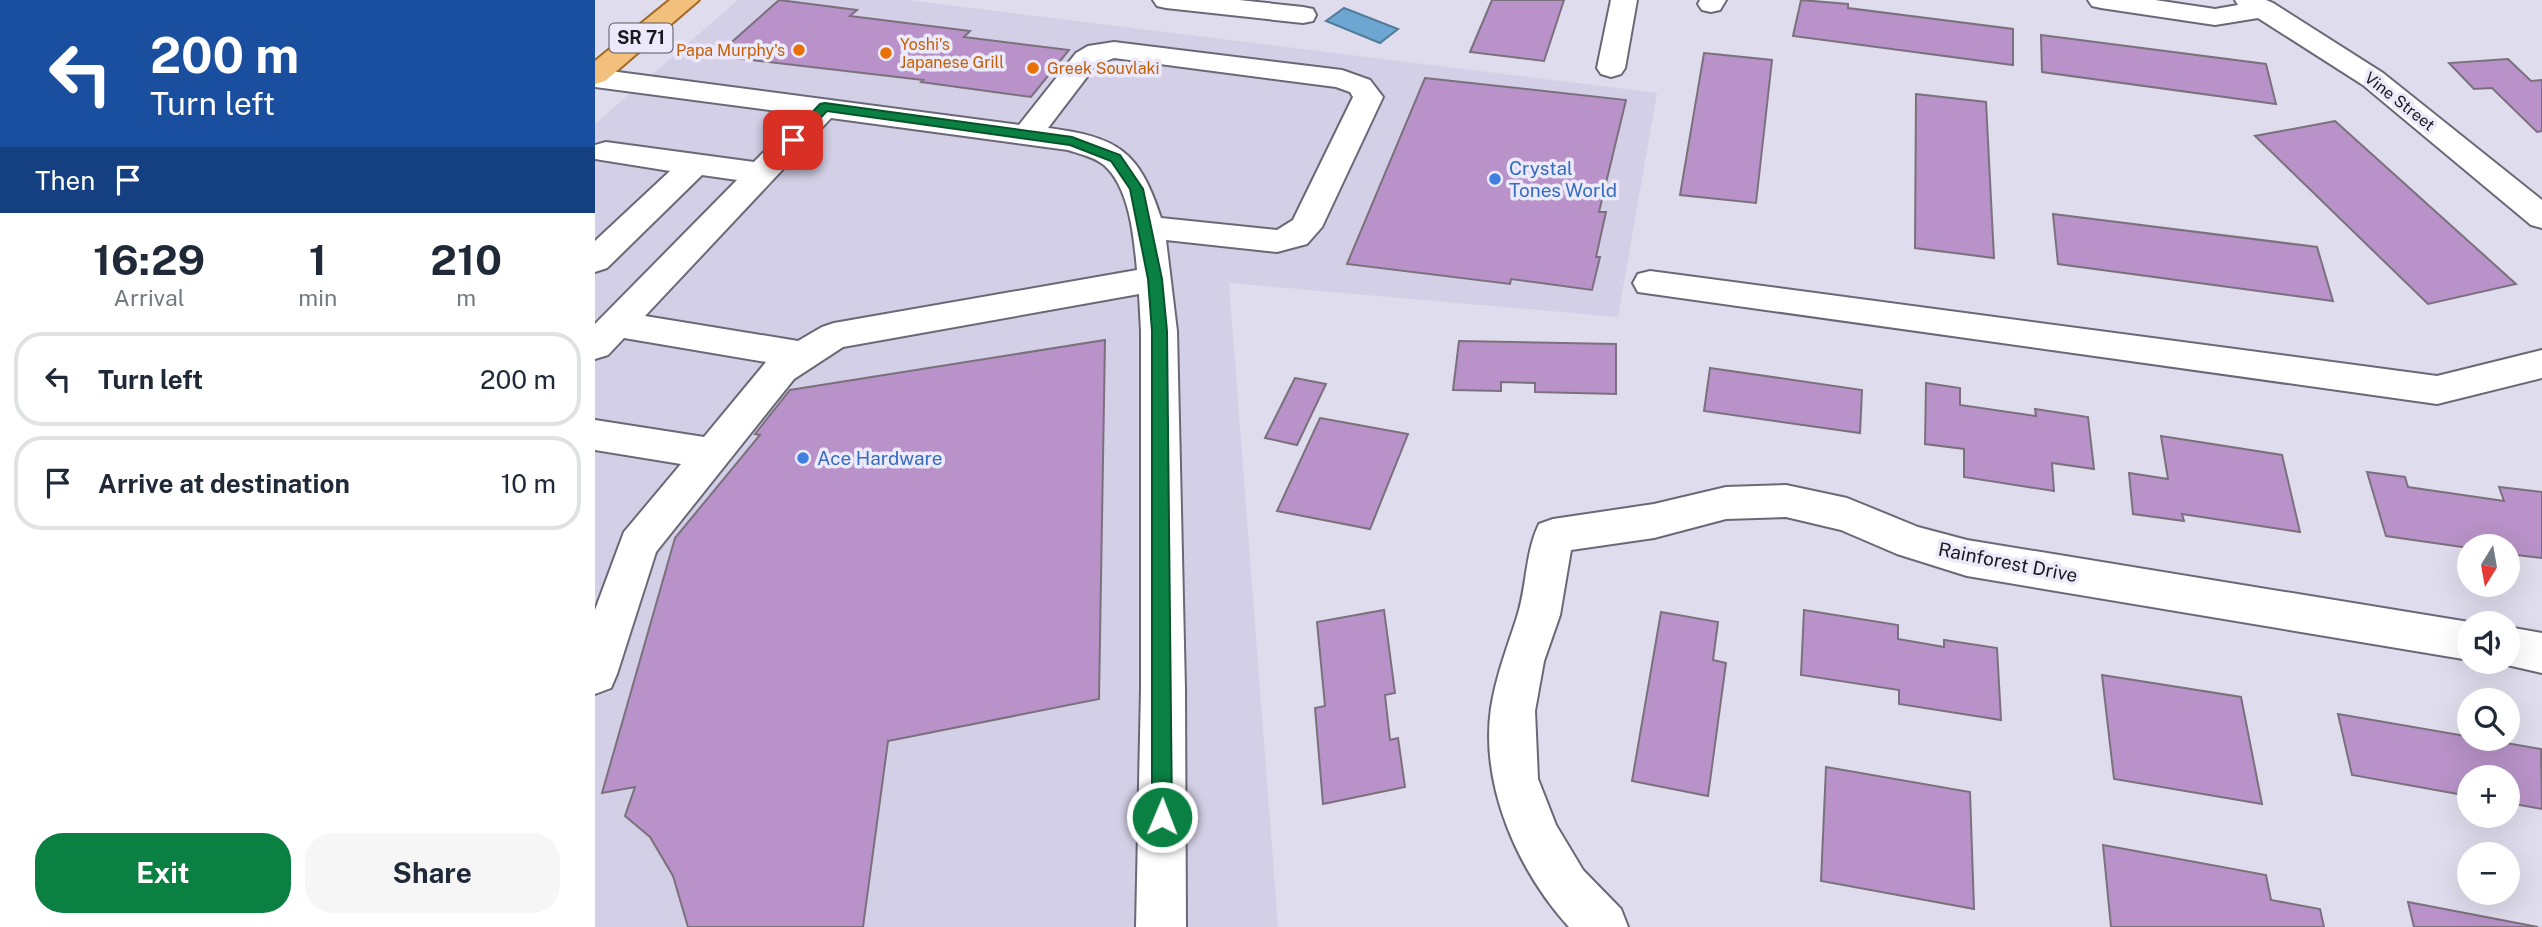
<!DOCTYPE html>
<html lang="en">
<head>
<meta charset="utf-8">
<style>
  body { margin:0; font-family:"Public Sans",sans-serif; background:#f6f6f7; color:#1f2937; height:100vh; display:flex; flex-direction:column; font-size:26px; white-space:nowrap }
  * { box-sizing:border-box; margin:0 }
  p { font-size:23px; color:#747a83 }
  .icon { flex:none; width:38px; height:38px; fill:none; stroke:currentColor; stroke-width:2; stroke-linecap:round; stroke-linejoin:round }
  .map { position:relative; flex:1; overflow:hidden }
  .details { display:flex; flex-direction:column; background:#fff; width:595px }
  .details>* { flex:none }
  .guide { background:#1a4fa0; color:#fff; overflow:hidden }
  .needle { width:46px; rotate:191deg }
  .controls { position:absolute; left:1862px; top:534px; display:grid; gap:14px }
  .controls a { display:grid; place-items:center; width:63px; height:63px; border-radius:50%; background:#fff; box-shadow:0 7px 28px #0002; font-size:35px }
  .pin { position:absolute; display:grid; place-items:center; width:60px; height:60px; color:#fff; margin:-30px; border-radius:14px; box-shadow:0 4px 10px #0006 }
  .me { position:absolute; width:77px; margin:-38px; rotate:1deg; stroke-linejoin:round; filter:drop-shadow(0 0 5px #0008) }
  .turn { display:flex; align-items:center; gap:24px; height:147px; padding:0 35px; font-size:32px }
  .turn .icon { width:91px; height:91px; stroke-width:2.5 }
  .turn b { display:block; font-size:49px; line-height:60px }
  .then { display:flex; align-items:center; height:66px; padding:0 35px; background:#0003; gap:14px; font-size:26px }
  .eta { display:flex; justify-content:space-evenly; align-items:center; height:119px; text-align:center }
  .eta b { font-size:42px; font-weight:700; line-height:49px }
  .cta { display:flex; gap:14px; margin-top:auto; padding:14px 35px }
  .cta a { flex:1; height:80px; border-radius:28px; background:#0b8043; color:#fff; font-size:28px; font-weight:700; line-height:80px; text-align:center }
  .cta a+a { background:#f6f6f7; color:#1f2937 }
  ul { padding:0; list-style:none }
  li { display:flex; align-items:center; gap:21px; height:94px; margin:0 14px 10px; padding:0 21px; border:4px solid #e0e1e3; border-radius:28px }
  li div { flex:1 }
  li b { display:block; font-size:26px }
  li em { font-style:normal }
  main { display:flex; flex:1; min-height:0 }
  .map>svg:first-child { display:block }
  .built { fill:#d3cfe6 }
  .water { fill:#6ca6d1; stroke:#537b9b; stroke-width:2 }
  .building { fill:#b892c8; stroke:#7a717d; stroke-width:2 }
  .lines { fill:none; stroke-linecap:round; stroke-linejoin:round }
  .minor-casing { stroke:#6a6876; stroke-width:4 }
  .major-casing { stroke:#a06a23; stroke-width:4 }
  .minor { fill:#fff; fill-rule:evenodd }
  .major { fill:#f2c07c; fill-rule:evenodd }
  .route { fill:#0b8043; stroke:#07532c; stroke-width:2 }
  .food-dot { fill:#e8710a; stroke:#eceafa; stroke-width:2.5 }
  .shop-dot { fill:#3f7fe0; stroke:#eceafa; stroke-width:2.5 }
  .labels { text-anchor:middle; stroke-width:7; stroke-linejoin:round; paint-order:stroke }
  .far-food-label { font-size:16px; fill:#c56008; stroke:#eceafa; text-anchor:start }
  .far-street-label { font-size:16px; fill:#19181e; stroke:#eceafa }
  .shield { fill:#eceafa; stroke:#585760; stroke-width:2 }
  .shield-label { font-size:18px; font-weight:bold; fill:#19181e }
  .shop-label { font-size:19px; fill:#366cbe; stroke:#eceafa; text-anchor:start }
  .street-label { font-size:19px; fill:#19181e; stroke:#eceafa }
</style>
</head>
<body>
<main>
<section class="details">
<div class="guide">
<div class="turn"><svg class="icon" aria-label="left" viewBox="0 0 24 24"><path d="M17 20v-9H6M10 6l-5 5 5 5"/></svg><div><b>200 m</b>Turn left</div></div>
<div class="then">Then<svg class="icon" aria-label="arrive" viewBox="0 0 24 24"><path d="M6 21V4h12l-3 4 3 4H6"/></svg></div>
</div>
<div class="eta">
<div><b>16:29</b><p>Arrival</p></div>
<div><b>1</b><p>min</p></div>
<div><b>210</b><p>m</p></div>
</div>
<ul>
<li><svg class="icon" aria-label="left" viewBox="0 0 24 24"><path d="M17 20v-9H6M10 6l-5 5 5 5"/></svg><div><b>Turn left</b></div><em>200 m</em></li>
<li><svg class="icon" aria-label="arrive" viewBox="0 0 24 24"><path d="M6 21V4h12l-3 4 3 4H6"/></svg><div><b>Arrive at destination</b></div><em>10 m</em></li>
</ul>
<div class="cta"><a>Exit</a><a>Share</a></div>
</section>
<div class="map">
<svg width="1947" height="927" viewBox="0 0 1947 927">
  <rect width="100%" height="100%" fill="#dfdced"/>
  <polygon class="built" points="143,0 312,0 1062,93 1023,317 634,283 683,927 0,927 0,124"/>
  <polygon class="water" points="749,8 803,29 785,43 731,21"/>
  <g class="building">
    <polygon points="184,0 262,10 255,16 375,31 369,37 474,50 436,97 326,82 328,80 121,56"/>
    <polygon points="897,0 969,0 949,61 875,52"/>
    <polygon points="1206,0 1253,4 1253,8 1418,29 1418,65 1198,36"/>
    <polygon points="1446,35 1671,64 1681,104 1447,72"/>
    <polygon points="1109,53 1177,60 1161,203 1085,195"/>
    <polygon points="1913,59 1936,81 1947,80 1947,131 1942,132 1897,88 1879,89 1854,63"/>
    <polygon points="830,78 1031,100 1004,212 1011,212 1001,257 1005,257 997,290 916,279 915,284 752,264"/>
    <polygon points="1321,94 1391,102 1399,258 1320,248"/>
    <polygon points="1740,121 1921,284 1833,304 1660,136"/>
    <polygon points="1458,214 1722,247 1738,301 1463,264"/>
    <polygon points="510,340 504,699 293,741 268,927 93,927 78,876 55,837 30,816 40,787 7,793 80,538 165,435 160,434 195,390"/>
    <polygon points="864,341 1021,344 1021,394 940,392 940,383 906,382 906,391 858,390"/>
    <polygon points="1115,368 1267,390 1265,433 1109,411"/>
    <polygon points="700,378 731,384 702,445 670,438"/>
    <polygon points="1331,383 1365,388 1365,405 1441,416 1440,409 1493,417 1499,469 1457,463 1459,491 1369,477 1369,449 1330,444"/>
    <polygon points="725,418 813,434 775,529 682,511"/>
    <polygon points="1566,436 1687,455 1705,532 1587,514 1589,521 1538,514 1534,473 1573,479"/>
    <polygon points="1772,472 1810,477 1813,487 1909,501 1904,487 1947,492 1947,558 1913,554 1913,546 1874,548 1791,536"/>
    <polygon points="789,610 800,693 790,695 795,740 803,738 810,787 728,804 720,708 730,706 722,622"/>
    <polygon points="1209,610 1303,625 1303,639 1349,647 1349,640 1402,648 1406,720 1304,704 1304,690 1206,675"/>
    <polygon points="1066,612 1123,622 1118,660 1131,663 1113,796 1037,781"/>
    <polygon points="1507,675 1646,697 1667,804 1519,779"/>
    <polygon points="1743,714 1946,749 1947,809 1913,803 1913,777 1874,777 1874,796 1757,775"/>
    <polygon points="1231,767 1375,792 1379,909 1226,881"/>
    <polygon points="1508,845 1671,875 1676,900 1725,909 1729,927 1516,927"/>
    <polygon points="1813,902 1943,927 1819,927"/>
  </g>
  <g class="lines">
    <defs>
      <g id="minor">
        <polygon points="558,0 644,0 708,7 718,9 721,15 718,21 708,23 571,8 562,6"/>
        <polygon points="1016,0 1042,0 1030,68 1026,74 1016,77 1006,74 1002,68"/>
        <polygon points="1105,0 1131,0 1125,10 1116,12 1107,10 1103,4"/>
        <polygon points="1493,0 1560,0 1620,9 1643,5 1640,0 1671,0 1678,3 1788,73 1947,200 1947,228 1936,225 1768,85 1663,18 1620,25 1506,8 1497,6"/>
        <path d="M519,42L747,70L775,80L788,97L727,227L712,244L682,252L571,240L582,331L590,689L591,927H541L546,689V331L544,294L248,347L199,379L61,552L22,674L16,688L0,694V610L29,532L86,464L0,450V420L109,437L171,362L29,338L13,355L0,359V324L142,180L107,175L12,268L0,272V241L75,171L0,159V145L11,142L159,162L206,114L0,87V69L424,125L481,53L493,46ZM519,58L741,87L755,92L758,97L698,220L682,230L566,218C544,150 522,137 453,128L501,65ZM236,118L473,150C485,154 499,157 509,165C535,188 539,238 542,270L239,323L227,327L203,341L50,316Z"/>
        <polygon points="1055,271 1842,376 1947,350 1947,378 1842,404 1043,292 1038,283 1043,274"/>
        <path d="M1191,485L1252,498L1323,527L1372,540L1874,622L1878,623H1874V660L1372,576L1302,554L1246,530L1191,517L1131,519L1059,538L976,550L965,615L949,661L940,711L943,779L961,825L988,870L1026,909L1033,927H974C923,871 885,786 896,708C901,676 912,648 922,617C932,586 930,553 944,524L958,519L1059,504L1131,487Z"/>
        <polygon points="1913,627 1947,633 1947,673 1899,662 1913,662"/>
      </g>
      <polygon id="major" points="75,0 104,0 10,81 0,84 0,61"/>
    </defs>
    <use href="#minor" class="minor-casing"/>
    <use href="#major" class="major-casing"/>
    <use href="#minor" class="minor"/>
    <use href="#major" class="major"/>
  </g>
  <polygon class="route" points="230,103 477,137 525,155 548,189 567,279 572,331 577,817 574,824 567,827 560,824 557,817 557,331 553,279 535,189 516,161 475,145 232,111 202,143 194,143 194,137 225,104"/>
  <g class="food-dot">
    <circle cx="204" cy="50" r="7"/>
    <circle cx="291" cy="53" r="7"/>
    <circle cx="438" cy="68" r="7"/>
  </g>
  <g class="shop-dot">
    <circle cx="900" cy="179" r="7"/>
    <circle cx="208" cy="458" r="7"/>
  </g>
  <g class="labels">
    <g class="far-food-label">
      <text x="305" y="50">Yoshi's<tspan x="305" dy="18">Japanese Grill</tspan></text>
      <text x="190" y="56" text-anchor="end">Papa Murphy's</text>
      <text x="452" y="74">Greek Souvlaki</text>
    </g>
    <g class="far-street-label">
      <text transform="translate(1805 101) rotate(38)" y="6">Vine Street</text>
    </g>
    <rect class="shield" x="14.5" y="23.5" width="63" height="29" rx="5"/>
    <g class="shield-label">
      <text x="46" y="44">SR 71</text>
    </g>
    <g class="shop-label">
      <text x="914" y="175">Crystal<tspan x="914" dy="22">Tones World</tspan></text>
      <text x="222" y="465">Ace Hardware</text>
    </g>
    <g class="street-label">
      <text transform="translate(1413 562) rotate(11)" y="7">Rainforest Drive</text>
    </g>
  </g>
</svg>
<div class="controls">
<a><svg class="needle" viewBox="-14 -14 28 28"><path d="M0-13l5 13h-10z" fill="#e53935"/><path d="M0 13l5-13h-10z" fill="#747a83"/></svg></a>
<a><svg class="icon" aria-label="sound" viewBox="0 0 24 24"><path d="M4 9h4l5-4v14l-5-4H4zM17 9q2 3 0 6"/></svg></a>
<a><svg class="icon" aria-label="search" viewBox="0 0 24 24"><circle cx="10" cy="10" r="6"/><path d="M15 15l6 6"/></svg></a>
<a>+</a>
<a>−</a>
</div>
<div class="pin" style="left:198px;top:140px;background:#d93025"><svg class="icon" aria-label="arrive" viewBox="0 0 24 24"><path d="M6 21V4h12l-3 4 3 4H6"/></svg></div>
<svg class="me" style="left:567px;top:817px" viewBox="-20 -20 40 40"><circle r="17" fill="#0b8043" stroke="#fff" stroke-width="3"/><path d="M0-11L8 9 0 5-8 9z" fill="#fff"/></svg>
</div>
</main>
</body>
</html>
